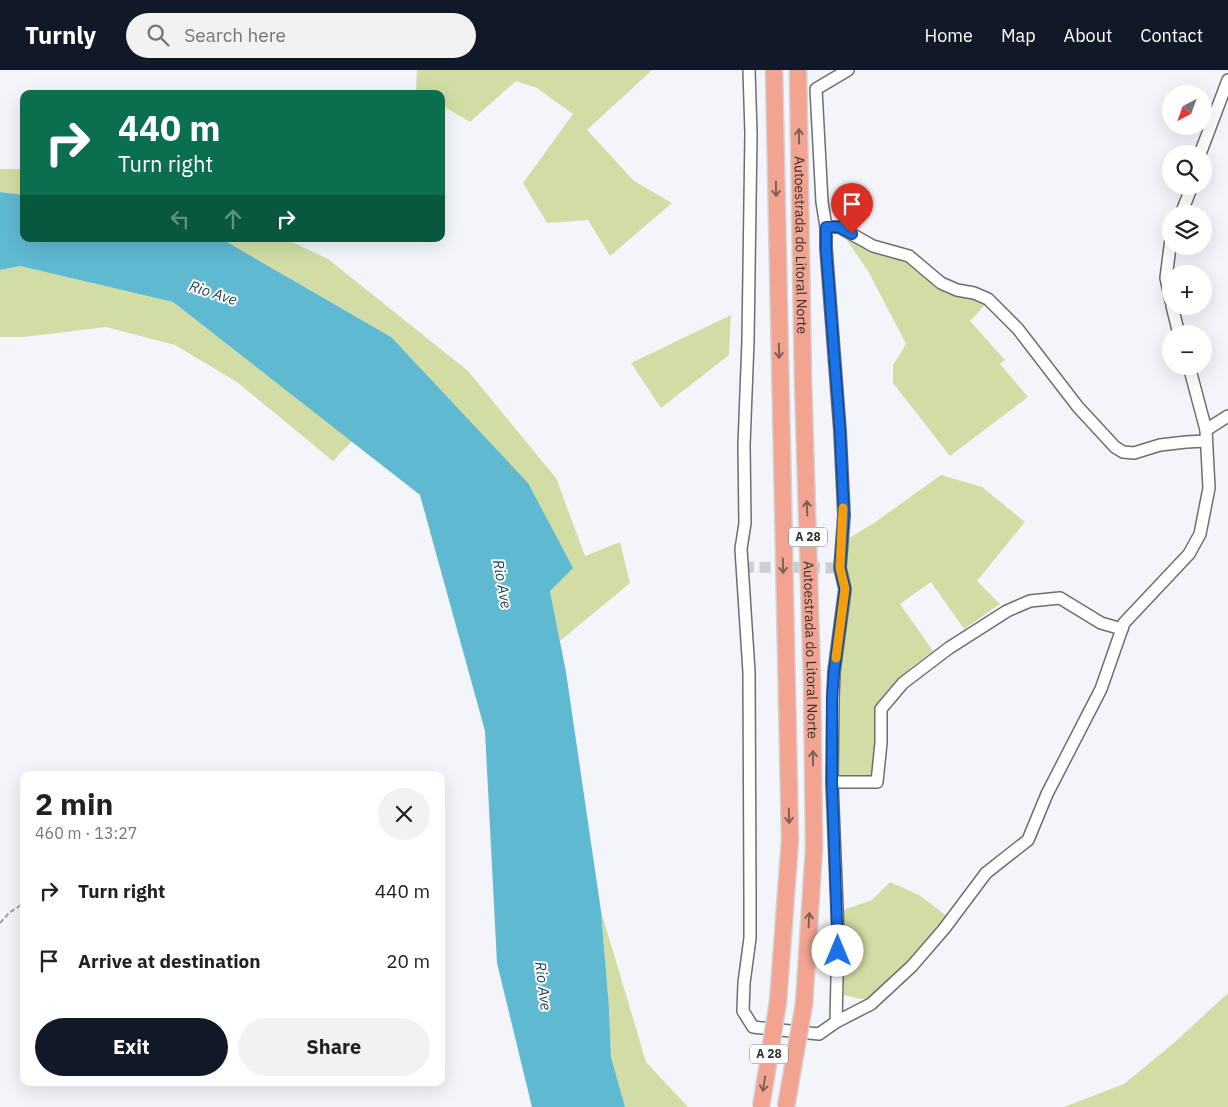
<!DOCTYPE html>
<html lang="en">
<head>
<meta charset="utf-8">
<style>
  body { margin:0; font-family:"IBM Plex Sans",sans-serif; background:#f2f2f2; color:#202124; height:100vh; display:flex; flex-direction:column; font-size:19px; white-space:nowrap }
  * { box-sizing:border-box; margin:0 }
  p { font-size:16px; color:#757577 }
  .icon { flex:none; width:28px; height:28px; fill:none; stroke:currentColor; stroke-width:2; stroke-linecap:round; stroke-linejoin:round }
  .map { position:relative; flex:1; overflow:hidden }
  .side { position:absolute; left:20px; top:701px; width:425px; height:315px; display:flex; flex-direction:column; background:#fff; border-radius:10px; box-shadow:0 5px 20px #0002 }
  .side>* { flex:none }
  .hud { position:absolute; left:20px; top:20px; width:425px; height:152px; border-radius:10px; box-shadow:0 5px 20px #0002; background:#0b6e4f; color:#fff; overflow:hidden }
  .needle { width:32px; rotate:221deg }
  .controls { position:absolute; left:1162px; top:15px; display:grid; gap:10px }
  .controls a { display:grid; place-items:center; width:50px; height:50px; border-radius:50%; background:#fff; box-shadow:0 5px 20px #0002; font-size:25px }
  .pin { position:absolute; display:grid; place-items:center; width:42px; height:42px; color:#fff; margin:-51px -21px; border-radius:50% 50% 50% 0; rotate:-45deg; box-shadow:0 0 5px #0007 }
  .pin .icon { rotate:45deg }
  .me { position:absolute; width:55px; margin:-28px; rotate:0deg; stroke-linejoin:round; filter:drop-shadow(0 0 4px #0008) }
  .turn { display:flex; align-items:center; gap:18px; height:105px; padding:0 15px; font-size:22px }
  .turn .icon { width:65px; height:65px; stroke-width:2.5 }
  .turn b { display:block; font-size:35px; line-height:42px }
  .lanes { display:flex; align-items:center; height:48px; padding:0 15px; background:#0003; justify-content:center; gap:25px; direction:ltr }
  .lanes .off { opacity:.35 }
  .round { display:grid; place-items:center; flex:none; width:52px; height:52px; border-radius:26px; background:#f2f2f2 }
  .headline { display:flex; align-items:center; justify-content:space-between; height:85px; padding:0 15px }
  h1 { font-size:30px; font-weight:700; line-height:38px }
  .primary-button { display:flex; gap:10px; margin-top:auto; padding:10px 15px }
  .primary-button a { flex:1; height:58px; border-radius:30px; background:#111827; color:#fff; font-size:20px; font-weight:700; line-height:58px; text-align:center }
  .primary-button a+a { background:#f2f2f2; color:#202124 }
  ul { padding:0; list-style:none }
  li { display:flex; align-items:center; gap:15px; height:70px; padding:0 15px }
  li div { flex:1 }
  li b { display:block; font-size:19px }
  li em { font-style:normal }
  header { display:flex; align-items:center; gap:30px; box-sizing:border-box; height:70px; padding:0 25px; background:#111827; color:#fff }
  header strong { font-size:24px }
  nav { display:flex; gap:28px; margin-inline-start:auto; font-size:18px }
  .search { width:350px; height:45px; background:#f2f2f2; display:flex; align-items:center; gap:12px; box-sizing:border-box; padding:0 18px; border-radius:28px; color:#757577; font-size:19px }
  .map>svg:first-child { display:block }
  .green { fill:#d2dda5 }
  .water { fill:#5fb9d1 }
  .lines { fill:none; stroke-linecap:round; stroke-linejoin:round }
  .minor-tunnel { stroke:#cdced3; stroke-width:11; stroke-dasharray:11 5.5; stroke-linecap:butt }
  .minor-casing { stroke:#6d6e73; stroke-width:14 }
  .highway-casing { stroke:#d2d2d2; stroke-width:19 }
  .path { stroke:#9e9fa3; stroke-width:2; stroke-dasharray:5 2.5; stroke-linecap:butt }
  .minor { stroke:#fff; stroke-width:11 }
  .highway { stroke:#f2a490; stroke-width:16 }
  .highway-bridge-casing { stroke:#d2d2d2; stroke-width:19; stroke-linecap:butt }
  .highway-bridge { stroke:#f2a490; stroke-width:16 }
  .oneway { stroke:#7f6059 }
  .route-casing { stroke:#114b97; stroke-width:12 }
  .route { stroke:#1a73e8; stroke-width:9 }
  .slow { stroke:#f59e0b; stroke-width:9 }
  .labels { text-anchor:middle; stroke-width:4; stroke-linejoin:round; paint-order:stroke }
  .shield { fill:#fff; stroke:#707071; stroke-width:1 }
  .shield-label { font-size:12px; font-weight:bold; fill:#323234 }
  .street-label { font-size:14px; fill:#323234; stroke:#fff }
  .water-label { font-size:15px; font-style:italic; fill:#1c4650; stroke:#fff }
</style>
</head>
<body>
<header>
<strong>Turnly</strong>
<div class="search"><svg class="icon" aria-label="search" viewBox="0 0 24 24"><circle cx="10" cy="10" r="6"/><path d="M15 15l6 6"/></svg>Search here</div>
<nav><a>Home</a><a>Map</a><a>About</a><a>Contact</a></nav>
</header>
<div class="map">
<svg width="1228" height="1037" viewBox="0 0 1228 1037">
  <rect width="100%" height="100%" fill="#f4f5fb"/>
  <g class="green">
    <polygon points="417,0 652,0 587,60 634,111 672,133 610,186 588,150 547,153 523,113 573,44 537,18 516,11 470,52 441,35 441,24 422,24 416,20"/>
    <polygon points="0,99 24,99 24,125 0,122"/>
    <polygon points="842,163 913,194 939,216 954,225 981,230 985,235 970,251 1005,290 1000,294 1028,327 950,386 893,313 893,295 906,274 868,201"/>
    <polygon points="213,169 286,169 328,189 468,301 556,408 585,486 620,472 630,513 560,571 550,521 391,267 227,172"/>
    <polygon points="20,196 173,232 352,371 333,391 237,312 175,275 106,257 24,267 0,267 0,200"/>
    <polygon points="731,245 729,285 661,338 631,293"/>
    <polygon points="941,405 982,417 1025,452 977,511 1000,534 964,559 931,512 900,534 933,581 910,598 885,623 876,639 878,674 874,703 865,709 840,709 835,704 835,636 845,548 851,522 843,500 844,471 874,453"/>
    <path d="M890,812L919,825L947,846C936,860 880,927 867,929C860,930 851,926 844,925L843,840L872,830Z"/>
    <polygon points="601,841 646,992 688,1037 625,1037 611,987 609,937"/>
    <polygon points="1228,923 1228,1037 1064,1037 1124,1014 1175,972"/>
  </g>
  <polygon class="water" points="0,122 24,125 24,169 213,169 227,172 391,267 528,413 573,498 550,521 566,602 601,841 609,937 611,987 625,1037 532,1037 497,893 485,661 420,425 173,232 20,196 0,200"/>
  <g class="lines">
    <polyline class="minor-tunnel" points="743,497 840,498"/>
    <defs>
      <g id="minor">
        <polyline points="749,0 751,63 748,271 744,375 745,453 741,479 749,602 750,821 750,868 744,913 743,941 753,957 819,964 836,952 871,934 912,896 944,859 986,803 1028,770 1047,724 1101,619 1124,553 1189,484 1200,464 1209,418 1206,360 1189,296"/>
        <polyline points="1200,84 1228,10"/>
        <polyline points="1181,144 1192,116"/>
        <polyline points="826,157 839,157 873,176 909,186 941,213 957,220 974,223 988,229 1018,259 1078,337 1115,377 1123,382 1134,383 1160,375 1186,372 1206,371"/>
        <polyline points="1171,169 1166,208 1171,231"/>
        <polyline points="1172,236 1179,264"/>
        <polyline points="1206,360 1228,346"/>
        <polyline points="832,712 877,712 881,673 881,639 903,613 949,578 1007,541 1030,531 1060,528 1101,553 1122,559"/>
        <polyline points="836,952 838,863 832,712 833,629 834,602 845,519 840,498 844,445 840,361 826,178 826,157 822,132 816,19 848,0"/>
      </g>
      <g id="highway">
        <polyline points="774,0 790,770 778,932"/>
        <path id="s1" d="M798,0L803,310L812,609L814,778L804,934"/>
      </g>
    </defs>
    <use href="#minor" class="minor-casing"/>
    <use href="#highway" class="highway-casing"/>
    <polyline class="path" points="0,853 9,843 24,833"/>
    <use href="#minor" class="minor"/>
    <use href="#highway" class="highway"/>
    <defs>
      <g id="highway-bridge">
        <polyline points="761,1037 778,932"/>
        <polyline points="786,1037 804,934"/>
      </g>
    </defs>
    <use href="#highway-bridge" class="highway-bridge-casing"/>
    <use href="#highway-bridge" class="highway-bridge"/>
  </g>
  <defs><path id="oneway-shaft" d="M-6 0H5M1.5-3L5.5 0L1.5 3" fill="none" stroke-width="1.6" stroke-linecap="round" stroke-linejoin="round" transform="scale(1.25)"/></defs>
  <g class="oneway">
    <use href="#oneway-shaft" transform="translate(799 66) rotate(-91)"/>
    <use href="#oneway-shaft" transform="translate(776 119) rotate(89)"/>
    <use href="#oneway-shaft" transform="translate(779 281) rotate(89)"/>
    <use href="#oneway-shaft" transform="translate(807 438) rotate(-92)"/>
    <use href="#oneway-shaft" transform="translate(783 496) rotate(89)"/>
    <use href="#oneway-shaft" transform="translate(813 688) rotate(-90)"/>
    <use href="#oneway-shaft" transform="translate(789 746) rotate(89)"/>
    <use href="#oneway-shaft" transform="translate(809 850) rotate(-87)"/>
    <use href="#oneway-shaft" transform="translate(764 1014) rotate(99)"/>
  </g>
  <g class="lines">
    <defs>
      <polyline id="route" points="838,881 832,712 832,629 834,602 845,519 840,498 844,445 840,360 826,178 826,157 839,157 852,164"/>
    </defs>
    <use href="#route" class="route-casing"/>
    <use href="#route" class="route"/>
    <polyline class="slow" points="836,588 845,519 840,498 843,438"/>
  </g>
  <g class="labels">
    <g class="shield">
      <rect x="789" y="457.5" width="38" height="19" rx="4"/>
      <rect x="750" y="974.5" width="38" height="19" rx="4"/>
    </g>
    <g class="shield-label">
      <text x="808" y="471">A 28</text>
      <text x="769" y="988">A 28</text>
    </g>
    <g class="street-label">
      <text dy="5" stroke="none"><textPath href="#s1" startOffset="175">Autoestrada do Litoral Norte</textPath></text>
      <text dy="5" stroke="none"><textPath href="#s1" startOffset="580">Autoestrada do Litoral Norte</textPath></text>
    </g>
    <g class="water-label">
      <text transform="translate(213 223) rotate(18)" y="5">Rio Ave</text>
      <text transform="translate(502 514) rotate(80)" y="5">Rio Ave</text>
      <text transform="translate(543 916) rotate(83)" y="5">Rio Ave</text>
    </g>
  </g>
</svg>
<div class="controls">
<a><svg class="needle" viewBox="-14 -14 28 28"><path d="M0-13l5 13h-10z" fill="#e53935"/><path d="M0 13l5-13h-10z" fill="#757577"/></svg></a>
<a><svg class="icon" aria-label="search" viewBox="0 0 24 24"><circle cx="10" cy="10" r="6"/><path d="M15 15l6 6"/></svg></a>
<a><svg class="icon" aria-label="layers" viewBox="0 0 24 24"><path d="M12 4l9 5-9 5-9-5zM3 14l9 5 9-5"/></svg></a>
<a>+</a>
<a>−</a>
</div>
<div class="pin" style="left:852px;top:164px;background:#d93025"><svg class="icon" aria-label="arrive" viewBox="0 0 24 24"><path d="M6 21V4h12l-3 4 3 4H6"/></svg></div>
<svg class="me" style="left:838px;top:881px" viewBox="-20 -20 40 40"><circle r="19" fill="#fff"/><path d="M0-13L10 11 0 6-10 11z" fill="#1a73e8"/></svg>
<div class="hud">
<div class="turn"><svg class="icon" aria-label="right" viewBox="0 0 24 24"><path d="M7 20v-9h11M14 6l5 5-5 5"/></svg><div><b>440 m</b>Turn right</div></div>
<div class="lanes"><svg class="icon off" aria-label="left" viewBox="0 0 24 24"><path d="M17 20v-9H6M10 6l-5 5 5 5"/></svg><svg class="icon off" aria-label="ahead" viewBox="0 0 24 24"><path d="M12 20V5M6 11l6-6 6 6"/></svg><svg class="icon" aria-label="right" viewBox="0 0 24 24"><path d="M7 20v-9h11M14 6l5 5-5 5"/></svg></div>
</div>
<section class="side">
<div class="headline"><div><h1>2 min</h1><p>460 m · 13:27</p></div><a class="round"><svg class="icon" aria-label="close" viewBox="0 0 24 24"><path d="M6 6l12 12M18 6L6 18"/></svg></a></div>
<ul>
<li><svg class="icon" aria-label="right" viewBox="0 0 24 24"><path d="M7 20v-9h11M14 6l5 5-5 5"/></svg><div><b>Turn right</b></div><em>440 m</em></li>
<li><svg class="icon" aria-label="arrive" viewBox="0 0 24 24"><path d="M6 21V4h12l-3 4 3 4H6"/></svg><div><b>Arrive at destination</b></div><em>20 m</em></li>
</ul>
<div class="primary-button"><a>Exit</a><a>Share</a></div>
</section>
</div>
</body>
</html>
